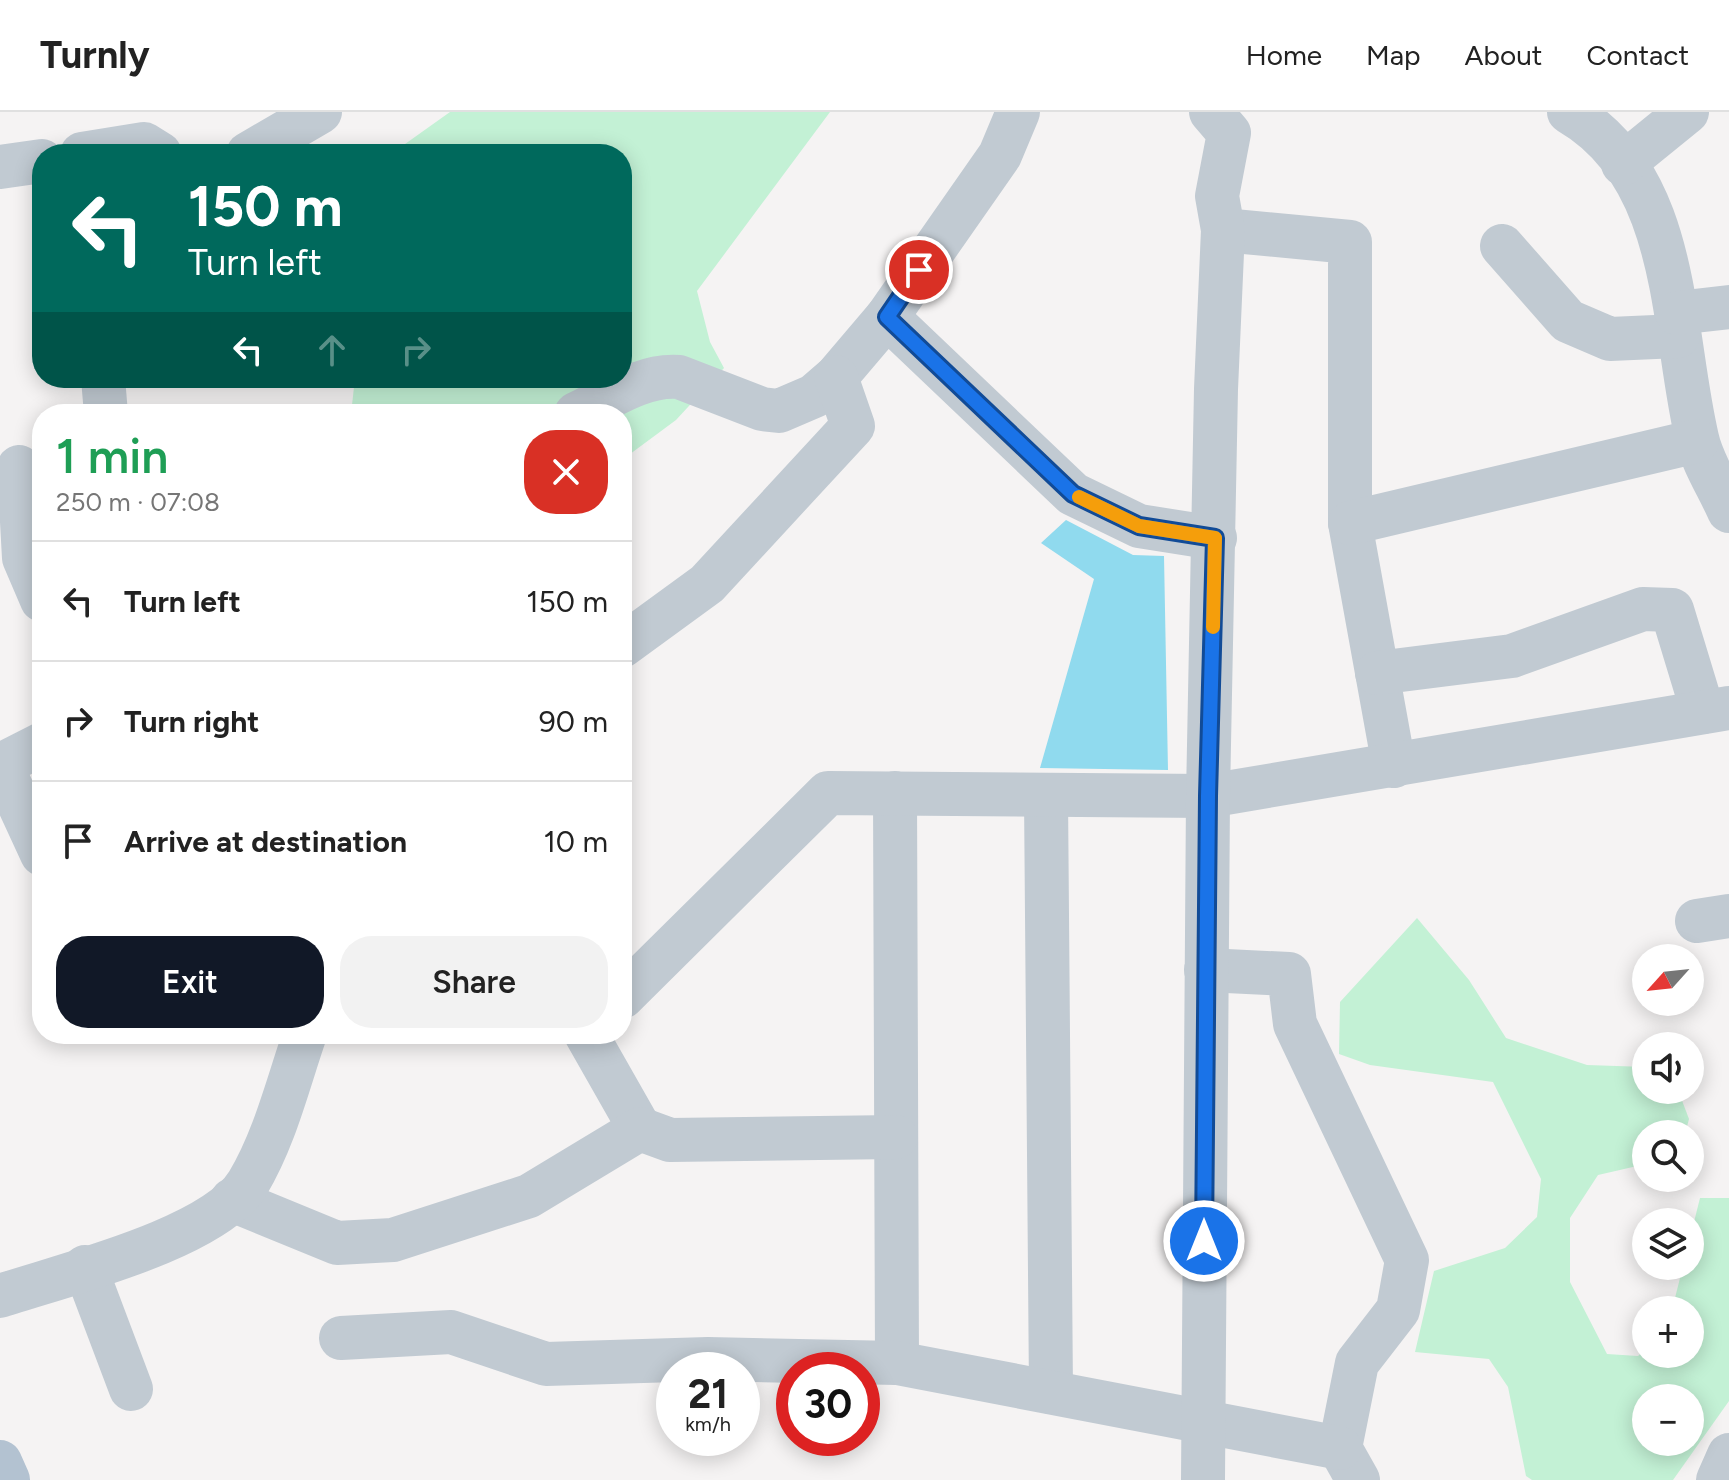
<!DOCTYPE html>
<html lang="en">
<head>
<meta charset="utf-8">
<style>
  body { margin:0; font-family:Figtree,sans-serif; background:#f2f2f2; color:#222; height:100vh; display:flex; flex-direction:column; font-size:30px; white-space:nowrap }
  * { box-sizing:border-box; margin:0 }
  p { font-size:26px; color:#767676 }
  .icon { flex:none; width:44px; height:44px; fill:none; stroke:currentColor; stroke-width:2; stroke-linecap:round; stroke-linejoin:round }
  .map { position:relative; flex:1; overflow:hidden }
  .panel { position:absolute; left:32px; top:292px; width:600px; height:640px; display:flex; flex-direction:column; background:#fff; border-radius:32px; box-shadow:0 4px 20px #0003 }
  .panel>* { flex:none }
  .top-card { position:absolute; left:32px; top:32px; width:600px; height:244px; border-radius:32px; box-shadow:0 4px 20px #0003; background:#00695c; color:#fff; overflow:hidden }
  .needle { width:52px; rotate:243deg }
  .controls { position:absolute; left:1632px; top:832px; display:grid; gap:16px }
  .controls a { display:grid; place-items:center; width:72px; height:72px; border-radius:50%; background:#fff; box-shadow:0 4px 20px #0003; font-size:40px }
  .speed { position:absolute; left:656px; top:1240px; display:flex; gap:16px; font-size:40px; font-weight:700; text-align:center }
  .speed>* { display:grid; place-content:center; width:104px; height:104px; border-radius:50%; background:#fff; box-shadow:0 4px 20px #0003; line-height:1 }
  .speed small { font-size:20px; font-weight:400 }
  .speed .limit { border:12px solid #d22; background:#fff; color:#111 }
  .pin { position:absolute; display:grid; place-items:center; width:68px; height:68px; color:#fff; margin:-34px; border:4px solid #fff; border-radius:50%; box-shadow:0 2px 8px #0007 }
  .me { position:absolute; width:88px; margin:-44px; rotate:0deg; stroke-linejoin:round; filter:drop-shadow(0 0 6px #0008) }
  .turn { display:flex; align-items:center; gap:28px; height:168px; padding:0 24px; font-size:36px }
  .turn .icon { width:104px; height:104px; stroke-width:2.5 }
  .turn b { display:block; font-size:56px; line-height:68px }
  .lanes { display:flex; align-items:center; height:76px; padding:0 24px; background:#0003; justify-content:center; gap:40px; direction:ltr }
  .lanes .off { opacity:.35 }
  .round { display:grid; place-items:center; flex:none; width:84px; height:84px; border-radius:32px; background:#f2f2f2 }
  .headline { display:flex; align-items:center; justify-content:space-between; height:136px; padding:0 24px }
  h1 { font-size:48px; font-weight:600; line-height:60px; color:#1e9e55 }
  .primary-button { display:flex; gap:16px; margin-top:auto; padding:16px 24px }
  .primary-button a { flex:1; height:92px; border-radius:32px; background:#111827; color:#fff; font-size:32px; font-weight:600; line-height:92px; text-align:center }
  .primary-button a+a { background:#f2f2f2; color:#222 }
  ul { padding:0; list-style:none }
  li { display:flex; align-items:center; gap:24px; height:120px; padding:0 24px; border-top:2px solid #e0e0e0 }
  li div { flex:1 }
  li b { display:block; font-size:30px }
  li em { font-style:normal }
  header { display:flex; align-items:center; gap:48px; box-sizing:border-box; height:112px; padding:0 40px; background:#fff; border-bottom:2px solid #e0e0e0 }
  header strong { font-size:38px }
  nav { display:flex; gap:44px; margin-inline-start:auto; font-size:28px }
  .map>svg:first-child { display:block }
  .green { fill:#c3f1d5; fill-rule:evenodd }
  .water { fill:#90daee }
  .lines { fill:none; stroke-linecap:round; stroke-linejoin:round }
  .minor { stroke:#c1cad2; stroke-width:44 }
  .major { stroke:#b3c2d1; stroke-width:44 }
  .route-casing { stroke:#114b97; stroke-width:20 }
  .route { stroke:#1a73e8; stroke-width:14 }
  .slow { stroke:#f59e0b; stroke-width:14 }
</style>
</head>
<body>
<header>
<strong>Turnly</strong>
<nav><a>Home</a><a>Map</a><a>About</a><a>Contact</a></nav>
</header>
<div class="map">
<svg width="1729" height="1368" viewBox="0 0 1729 1368">
  <rect width="100%" height="100%" fill="#f5f3f3"/>
  <g class="green">
    <polygon points="450,0 830,0 697,179 710,230 724,256 676,308 622,348 622,302 351,302 355,266 622,266 622,42 391,42"/>
    <path d="M1417,806L1469,868L1506,926L1587,953L1646,955V978H1678L1689,1007L1685,1022H1646V1052L1598,1063L1570,1106V1170L1607,1242L1638,1244L1646,1237V1242H1690V1198H1672L1683,1154H1690V1126L1700,1086H1729V1289L1673,1368H1532L1526,1364L1508,1275L1489,1247L1415,1240L1434,1159L1505,1136L1537,1105L1541,1067L1493,970L1370,953L1339,942L1340,890ZM1646,1286H1690V1330H1646Z"/>
  </g>
  <polygon class="water" points="1066,408 1133,443 1164,444 1168,658 1040,656 1094,467 1041,431"/>
  <g class="lines">
    <g class="minor">
      <path d="M1569,0C1681,65 1671,216 1697,326C1702,350 1719,376 1729,399"/>
      <polyline points="82,42 144,32 160,42"/>
      <polyline points="248,42 320,0"/>
      <polyline points="1623,52 1687,0"/>
      <polyline points="0,55 42,49"/>
      <polyline points="1223,118 1350,130 1350,411 1394,654"/>
      <polyline points="1502,134 1568,209 1610,227 1678,224"/>
      <polyline points="1677,201 1729,195"/>
      <polyline points="887,205 1073,382 1139,414 1215,426"/>
      <polyline points="103,266 106,302"/>
      <path d="M576,302C608,287 642,262 679,265L762,297L779,299L814,284L836,265L887,205L1000,43L1018,0"/>
      <polyline points="19,355 24,446 42,488"/>
      <polyline points="1350,411 1697,329"/>
      <polyline points="622,534 707,472 853,314 836,265"/>
      <polyline points="1377,561 1512,544 1643,497 1672,498 1703,600"/>
      <polyline points="42,632 1,653 42,742"/>
      <polyline points="895,681 897,1251"/>
      <polyline points="1046,684 1051,1280"/>
      <polyline points="1697,809 1729,804"/>
      <polyline points="1206,858 1289,862 1295,912 1407,1148 1398,1198 1357,1251 1340,1336 1358,1368"/>
      <polyline points="622,885 828,681 1208,684 1729,596"/>
      <polyline points="586,922 640,1017"/>
      <polyline points="232,1088 337,1131 393,1128 529,1084 640,1017 670,1028 896,1025"/>
      <polyline points="85,1155 131,1277"/>
      <path d="M0,1184C63,1163 214,1127 248,1071C275,1026 288,971 305,922"/>
      <polyline points="341,1226 451,1220 546,1252 708,1247 897,1251 1340,1336"/>
      <polyline points="1203,1368 1208,684 1216,277 1223,118 1217,84 1229,21 1211,0"/>
      <polyline points="1718,1368 1729,1343"/>
    </g>
    <polyline class="major" points="0,1350 8,1368"/>
  </g>
  <g class="lines">
    <defs>
      <polyline id="route" points="919,158 887,205 1073,382 1139,414 1215,426 1208,684 1204,1129"/>
    </defs>
    <use href="#route" class="route-casing"/>
    <use href="#route" class="route"/>
    <polyline class="slow" points="1079,385 1139,414 1215,426 1213,515"/>
  </g>
</svg>
<div class="controls">
<a><svg class="needle" viewBox="-14 -14 28 28"><path d="M0-13l5 13h-10z" fill="#e53935"/><path d="M0 13l5-13h-10z" fill="#767676"/></svg></a>
<a><svg class="icon" aria-label="sound" viewBox="0 0 24 24"><path d="M4 9h4l5-4v14l-5-4H4zM17 9q2 3 0 6"/></svg></a>
<a><svg class="icon" aria-label="search" viewBox="0 0 24 24"><circle cx="10" cy="10" r="6"/><path d="M15 15l6 6"/></svg></a>
<a><svg class="icon" aria-label="layers" viewBox="0 0 24 24"><path d="M12 4l9 5-9 5-9-5zM3 14l9 5 9-5"/></svg></a>
<a>+</a>
<a>−</a>
</div>
<div class="speed"><div>21<small>km/h</small></div><div class="limit">30</div></div>
<div class="pin" style="left:919px;top:158px;background:#d93025"><svg class="icon" aria-label="arrive" viewBox="0 0 24 24"><path d="M6 21V4h12l-3 4 3 4H6"/></svg></div>
<svg class="me" style="left:1204px;top:1129px" viewBox="-20 -20 40 40"><circle r="17" fill="#1a73e8" stroke="#fff" stroke-width="3"/><path d="M0-11L8 9 0 5-8 9z" fill="#fff"/></svg>
<div class="top-card">
<div class="turn"><svg class="icon" aria-label="left" viewBox="0 0 24 24"><path d="M17 20v-9H6M10 6l-5 5 5 5"/></svg><div><b>150 m</b>Turn left</div></div>
<div class="lanes"><svg class="icon" aria-label="left" viewBox="0 0 24 24"><path d="M17 20v-9H6M10 6l-5 5 5 5"/></svg><svg class="icon off" aria-label="ahead" viewBox="0 0 24 24"><path d="M12 20V5M6 11l6-6 6 6"/></svg><svg class="icon off" aria-label="right" viewBox="0 0 24 24"><path d="M7 20v-9h11M14 6l5 5-5 5"/></svg></div>
</div>
<section class="panel">
<div class="headline"><div><h1>1 min</h1><p>250 m · 07:08</p></div><a class="round" style="background:#d93025;color:#fff"><svg class="icon" aria-label="close" viewBox="0 0 24 24"><path d="M6 6l12 12M18 6L6 18"/></svg></a></div>
<ul>
<li><svg class="icon" aria-label="left" viewBox="0 0 24 24"><path d="M17 20v-9H6M10 6l-5 5 5 5"/></svg><div><b>Turn left</b></div><em>150 m</em></li>
<li><svg class="icon" aria-label="right" viewBox="0 0 24 24"><path d="M7 20v-9h11M14 6l5 5-5 5"/></svg><div><b>Turn right</b></div><em>90 m</em></li>
<li><svg class="icon" aria-label="arrive" viewBox="0 0 24 24"><path d="M6 21V4h12l-3 4 3 4H6"/></svg><div><b>Arrive at destination</b></div><em>10 m</em></li>
</ul>
<div class="primary-button"><a>Exit</a><a>Share</a></div>
</section>
</div>
</body>
</html>
